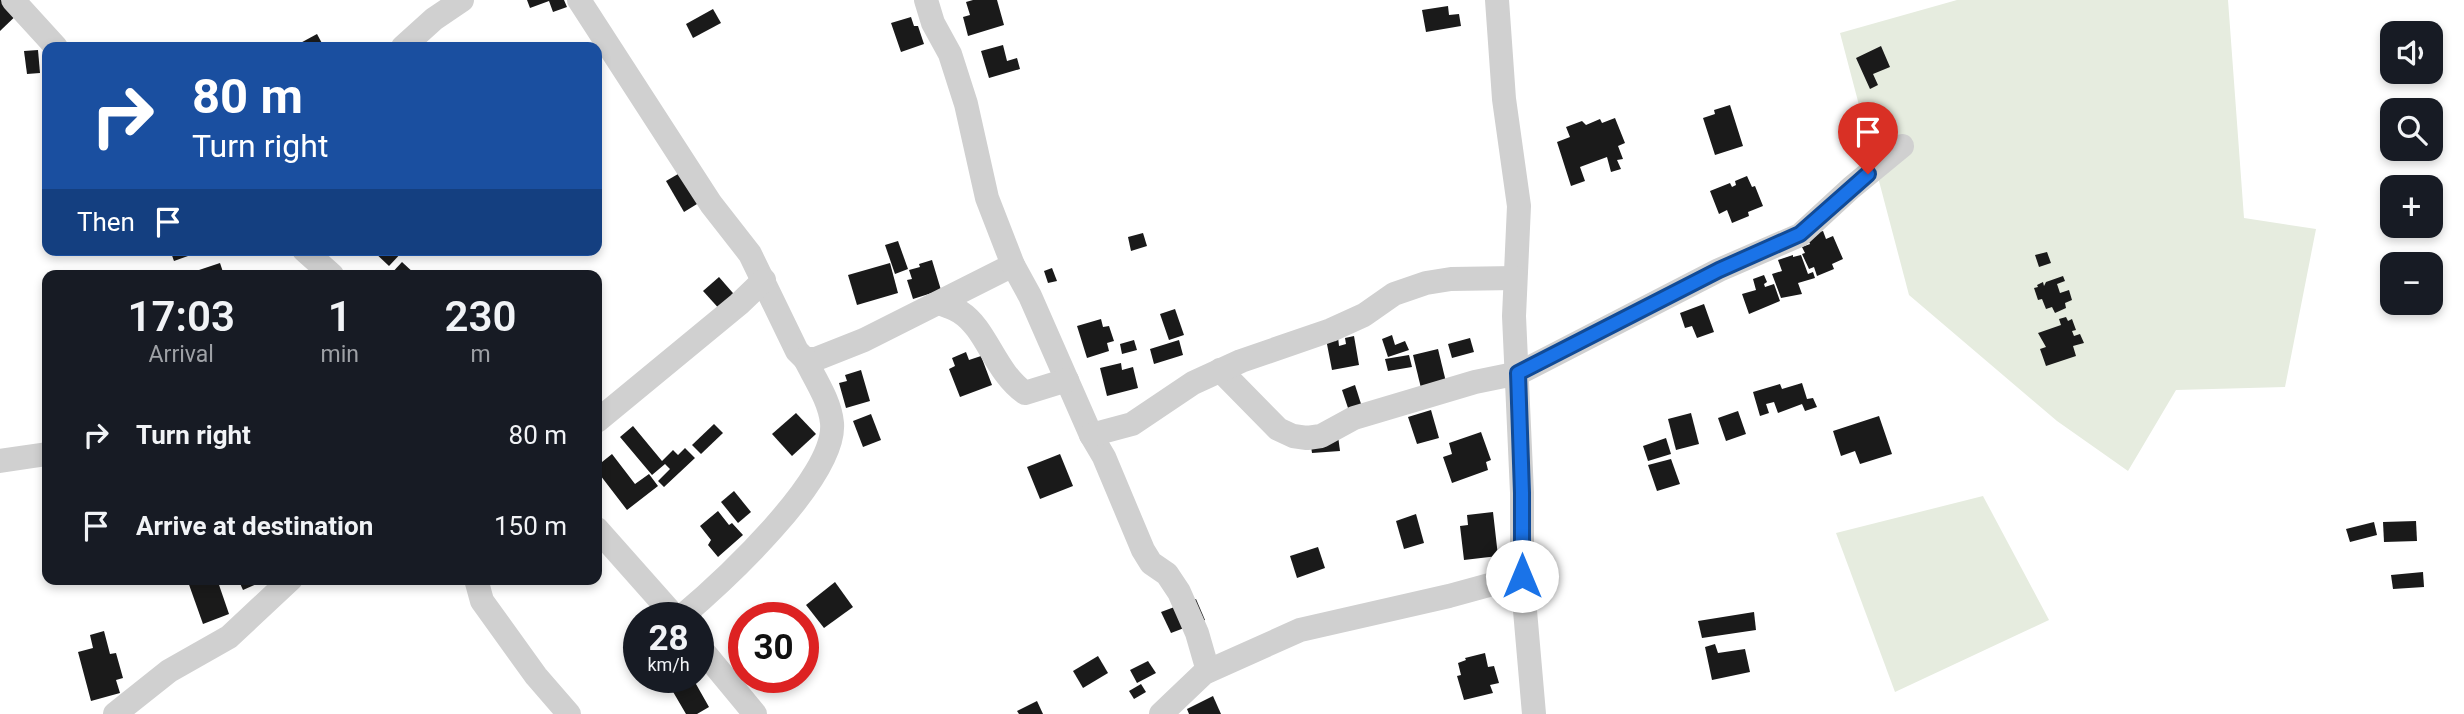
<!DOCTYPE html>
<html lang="en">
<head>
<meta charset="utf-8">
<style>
  body { margin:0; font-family:Roboto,sans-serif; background:#242831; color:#f1f3f6; height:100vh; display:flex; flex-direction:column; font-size:26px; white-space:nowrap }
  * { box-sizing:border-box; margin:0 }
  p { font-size:23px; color:#9ea1a6 }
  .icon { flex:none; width:38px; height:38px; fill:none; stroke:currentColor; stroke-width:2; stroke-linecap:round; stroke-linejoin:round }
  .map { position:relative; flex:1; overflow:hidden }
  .details { position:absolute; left:42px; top:270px; width:560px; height:315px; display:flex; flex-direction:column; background:#171b24; border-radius:14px; box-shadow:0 4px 10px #0003 }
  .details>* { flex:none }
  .guide { position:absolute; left:42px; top:42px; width:560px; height:214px; border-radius:14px; box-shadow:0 4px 10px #0003; background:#1a4fa0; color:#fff; overflow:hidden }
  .tools { position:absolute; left:2380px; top:21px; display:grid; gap:14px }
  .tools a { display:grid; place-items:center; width:63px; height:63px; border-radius:14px; background:#171b24; box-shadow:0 4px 10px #0003; font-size:35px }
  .speed { position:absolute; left:623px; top:602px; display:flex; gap:14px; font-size:35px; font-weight:700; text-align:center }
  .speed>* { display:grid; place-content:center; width:91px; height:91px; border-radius:50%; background:#171b24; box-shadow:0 4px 10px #0003; line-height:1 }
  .speed small { font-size:18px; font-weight:400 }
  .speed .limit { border:10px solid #d22; background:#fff; color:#111 }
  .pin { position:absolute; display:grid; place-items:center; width:60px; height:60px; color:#fff; margin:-72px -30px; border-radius:50% 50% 50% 0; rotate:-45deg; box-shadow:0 0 7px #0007 }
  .pin .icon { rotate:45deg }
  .me { position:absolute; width:77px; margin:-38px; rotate:0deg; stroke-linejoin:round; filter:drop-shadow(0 0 5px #0008) }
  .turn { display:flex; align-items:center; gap:24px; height:147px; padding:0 35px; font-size:32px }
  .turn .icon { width:91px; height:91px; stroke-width:2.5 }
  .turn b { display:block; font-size:49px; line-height:60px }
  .then { display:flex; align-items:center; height:66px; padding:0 35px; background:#0003; gap:14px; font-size:26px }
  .eta { display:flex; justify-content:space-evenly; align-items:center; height:119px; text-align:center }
  .eta b { font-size:42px; font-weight:600; line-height:49px }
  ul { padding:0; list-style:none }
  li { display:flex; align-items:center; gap:21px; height:91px; padding:0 35px }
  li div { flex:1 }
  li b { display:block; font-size:26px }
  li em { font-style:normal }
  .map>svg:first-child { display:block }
  .green { fill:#e6ecdf }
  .building { fill:#1a1a1a }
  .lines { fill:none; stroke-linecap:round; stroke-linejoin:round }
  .minor { stroke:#d0d0d0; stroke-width:24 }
  .route-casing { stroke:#114b97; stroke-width:18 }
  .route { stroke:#1a73e8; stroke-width:12 }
</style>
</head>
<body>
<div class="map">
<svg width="2464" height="714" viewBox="0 0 2464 714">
  <rect width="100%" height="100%" fill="#fff"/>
  <g class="green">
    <polygon points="1957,0 2228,0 2244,218 2316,229 2285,387 2176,390 2128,471 2057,421 1909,295 1840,33"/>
    <polygon points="1983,496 2049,620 1895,692 1836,533"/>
  </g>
  <g class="building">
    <polygon points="0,0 18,0 25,7 0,31"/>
    <polygon points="527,0 564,0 567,7 553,12 549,1 530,8"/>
    <polygon points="973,0 997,0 1004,25 968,36 963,17 970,15 966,2"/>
    <polygon points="1448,6 1449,15 1459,14 1461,26 1426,32 1422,10"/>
    <polygon points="713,9 721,23 693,38 686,24"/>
    <polygon points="911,17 914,26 918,26 924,44 901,52 891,23"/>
    <polygon points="317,34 324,47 293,47"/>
    <polygon points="1003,45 1007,61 1017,58 1020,69 989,78 981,51"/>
    <polygon points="1881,46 1890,67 1873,74 1878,85 1870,89 1856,58"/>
    <polygon points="38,50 40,73 27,74 24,51"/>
    <polygon points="1730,105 1743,146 1715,155 1703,118 1715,114 1714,110"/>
    <polygon points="1615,118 1625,143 1618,146 1623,159 1617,160 1621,169 1611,172 1607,157 1580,167 1585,181 1571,186 1557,142 1570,137 1566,127 1582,121 1586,125 1600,119 1602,123"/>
    <polygon points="685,170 710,196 684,212 666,181"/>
    <polygon points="1747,176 1752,187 1755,186 1763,206 1748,212 1749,216 1732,223 1727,210 1719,214 1710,191 1730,183 1732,187 1736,185 1735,181"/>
    <polygon points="1823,231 1826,239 1833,236 1843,259 1832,264 1834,269 1817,276 1814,267 1809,269 1802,254 1805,253 1802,247 1810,244 1806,235"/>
    <polygon points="1143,233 1147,246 1131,251 1128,237"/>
    <polygon points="898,241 908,269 895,274 885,245"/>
    <polygon points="170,250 202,250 202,251 174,261"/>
    <polygon points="372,250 404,250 389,266"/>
    <polygon points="2047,252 2051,263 2039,267 2035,255"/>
    <polygon points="1793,255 1793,257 1801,255 1808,274 1813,272 1815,278 1798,283 1802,294 1781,298 1772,274 1782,271 1778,260"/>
    <polygon points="932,260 941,290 913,299 907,280 912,279 909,270 920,267 919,264"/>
    <polygon points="402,262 416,275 390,275"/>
    <polygon points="220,263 224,275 197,275 196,271"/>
    <polygon points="890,263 898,293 857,305 848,275"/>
    <polygon points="1052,268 1057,281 1048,283 1044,271"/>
    <polygon points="1764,275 1767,282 1764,284 1765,287 1774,284 1780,301 1749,314 1742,294 1756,290 1753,279"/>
    <polygon points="2063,276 2065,281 2057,284 2060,293 2069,290 2072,300 2065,303 2066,308 2055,313 2052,307 2046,309 2042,299 2038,300 2034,288 2038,287 2037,285 2043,282 2044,286 2046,282"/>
    <polygon points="719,277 739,300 723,313 703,291"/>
    <polygon points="1704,304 1714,332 1697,338 1692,326 1685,328 1680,313"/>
    <polygon points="1175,309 1184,335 1169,340 1160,314"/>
    <polygon points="2066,317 2068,321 2072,319 2076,330 2072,331 2074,336 2080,334 2084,343 2073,346 2076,356 2046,366 2040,349 2046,347 2038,333 2061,325 2059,319"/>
    <polygon points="1101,319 1103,327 1109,326 1114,341 1107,343 1109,351 1087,358 1077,326"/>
    <polygon points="1392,335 1395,345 1405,341 1409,350 1388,357 1382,339"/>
    <polygon points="1354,336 1359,365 1332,370 1326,339 1338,337 1339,346 1346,344 1345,338"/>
    <polygon points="1470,338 1474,352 1452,358 1448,344"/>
    <polygon points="1134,340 1137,350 1122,354 1120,344"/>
    <polygon points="1179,340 1183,355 1154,364 1150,349"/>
    <polygon points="1438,349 1446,382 1421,388 1413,355"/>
    <polygon points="966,352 969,360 981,356 992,385 960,397 949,369 955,366 952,358"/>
    <polygon points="1409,355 1412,367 1388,371 1385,359"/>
    <polygon points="1121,363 1122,370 1133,367 1138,388 1107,396 1100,368"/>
    <polygon points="861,370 870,401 846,408 839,383 847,381 845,375"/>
    <polygon points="1802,383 1807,399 1813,398 1817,407 1805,411 1802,404 1778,413 1774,402 1766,404 1769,413 1760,416 1753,392 1780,384 1782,389"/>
    <polygon points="1355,385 1362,407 1349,411 1342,390"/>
    <polygon points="1431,410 1439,438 1417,444 1408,417"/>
    <polygon points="1738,411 1746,434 1726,441 1718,418"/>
    <polygon points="796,413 816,434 792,456 772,434"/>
    <polygon points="1691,413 1699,444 1676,450 1668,419"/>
    <polygon points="871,414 881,440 863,447 853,421"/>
    <polygon points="1879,416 1892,454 1860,464 1855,451 1841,456 1833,431"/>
    <polygon points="714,424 723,433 701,454 692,445"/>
    <polygon points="633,426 662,461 673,450 678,455 685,448 695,458 664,487 658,481 670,469 665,464 652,475 620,437"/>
    <polygon points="1481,432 1491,460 1486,462 1488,470 1452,483 1443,457 1452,454 1449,443"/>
    <polygon points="1338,436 1340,451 1312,453 1310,440"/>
    <polygon points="1666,438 1671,454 1648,461 1643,446"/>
    <polygon points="612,454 635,484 649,474 658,486 627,510 597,471 597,466"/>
    <polygon points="1060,454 1073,486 1040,499 1027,467"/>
    <polygon points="1671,459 1680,484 1657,491 1648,465"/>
    <polygon points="734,491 751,512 738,523 721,502"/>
    <polygon points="718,511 729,525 732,523 743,535 718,557 708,545 711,540 700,526"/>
    <polygon points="1493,512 1498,556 1464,560 1460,526 1468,525 1467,515"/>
    <polygon points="1416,514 1424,543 1404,549 1396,521"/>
    <polygon points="2416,521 2417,541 2384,542 2383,522"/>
    <polygon points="2374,522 2377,535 2350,542 2346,529"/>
    <polygon points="1318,547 1325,568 1297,578 1290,556"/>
    <polygon points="2423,572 2424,587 2393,589 2391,575"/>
    <polygon points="187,579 217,579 229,614 203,624"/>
    <polygon points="238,579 268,579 243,590"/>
    <polygon points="835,582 853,607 824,628 806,605"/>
    <polygon points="1196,599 1205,620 1171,633 1161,612"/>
    <polygon points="1754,612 1756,630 1702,638 1698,621"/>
    <polygon points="104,631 110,654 116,653 123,678 116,680 120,693 91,701 78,652 93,648 90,635"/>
    <polygon points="1715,644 1718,653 1745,649 1750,672 1712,680 1705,647"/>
    <polygon points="1485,653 1488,667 1494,666 1499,683 1490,685 1493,693 1464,700 1457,676 1461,675 1458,663 1466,660 1465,658"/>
    <polygon points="1098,656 1108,673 1083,688 1073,671"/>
    <polygon points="1148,661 1156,673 1137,683 1130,670"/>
    <polygon points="676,677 692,677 709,707 697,714 686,714 672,690 680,685"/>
    <polygon points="1141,684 1146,692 1134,699 1129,691"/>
    <polygon points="1213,696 1221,714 1189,714 1187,709"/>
    <polygon points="1037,701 1043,714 1019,714 1017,711"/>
  </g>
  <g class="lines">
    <g class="minor">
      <polyline points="13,0 56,47"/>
      <polyline points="579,0 711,204 750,254 797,351 805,359 816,359 864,340 1013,265"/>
      <polyline points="926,0 933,23 950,54 966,104 987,198 1013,265 1030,296 1091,435 1104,457 1143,550 1151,563 1167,574 1179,592 1197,633 1208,671"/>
      <polyline points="1497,0 1504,99 1519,206 1514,316 1522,493 1522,576 1534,714"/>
      <polyline points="403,47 434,19 462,0"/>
      <polyline points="304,250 332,275"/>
      <path d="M940,303C946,306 954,308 960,312C987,329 994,371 1025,393L1067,380"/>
      <polyline points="1220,370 1278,429 1293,436 1307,438 1321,436 1354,418 1475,382 1519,373 1719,270 1800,235 1851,188 1902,146"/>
      <polyline points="597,421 739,304 764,280"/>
      <polyline points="1091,435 1132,424 1193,383 1241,361 1331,330 1364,315 1394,294 1426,283 1451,279 1515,278"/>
      <polyline points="0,461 47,454"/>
      <polyline points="597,529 676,618"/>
      <polyline points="476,579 482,601 536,676 569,714"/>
      <path d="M680,618C720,584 837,478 832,423C830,401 815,379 805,359"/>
      <polyline points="698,645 755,714"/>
      <polyline points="115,714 169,671 229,637 291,579"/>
      <polyline points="1161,714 1204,673 1300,630 1449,596 1522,576"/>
    </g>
  </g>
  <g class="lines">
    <defs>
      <polyline id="route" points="1522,576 1522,493 1518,373 1719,270 1800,234 1868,174"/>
    </defs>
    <use href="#route" class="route-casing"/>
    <use href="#route" class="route"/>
  </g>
</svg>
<div class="tools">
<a><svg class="icon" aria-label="sound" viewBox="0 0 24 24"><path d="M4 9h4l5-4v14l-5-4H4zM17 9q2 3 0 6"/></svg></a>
<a><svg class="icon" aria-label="search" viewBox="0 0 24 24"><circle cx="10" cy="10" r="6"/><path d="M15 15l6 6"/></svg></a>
<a>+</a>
<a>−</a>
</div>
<div class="speed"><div>28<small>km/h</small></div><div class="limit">30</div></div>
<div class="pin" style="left:1868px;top:174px;background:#d93025"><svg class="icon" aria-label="arrive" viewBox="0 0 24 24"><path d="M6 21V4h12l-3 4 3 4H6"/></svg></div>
<svg class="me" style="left:1522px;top:576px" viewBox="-20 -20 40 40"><circle r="19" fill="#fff"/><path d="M0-13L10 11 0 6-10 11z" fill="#1a73e8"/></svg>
<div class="guide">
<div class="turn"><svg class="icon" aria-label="right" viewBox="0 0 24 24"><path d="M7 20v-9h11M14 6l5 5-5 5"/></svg><div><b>80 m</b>Turn right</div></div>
<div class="then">Then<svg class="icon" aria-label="arrive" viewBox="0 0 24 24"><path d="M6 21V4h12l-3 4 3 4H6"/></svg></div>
</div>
<section class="details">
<div class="eta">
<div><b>17:03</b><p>Arrival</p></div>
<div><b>1</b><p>min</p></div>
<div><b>230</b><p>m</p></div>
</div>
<ul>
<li><svg class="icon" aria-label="right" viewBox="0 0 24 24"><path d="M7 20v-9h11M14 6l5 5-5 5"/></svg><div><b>Turn right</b></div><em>80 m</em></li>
<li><svg class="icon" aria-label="arrive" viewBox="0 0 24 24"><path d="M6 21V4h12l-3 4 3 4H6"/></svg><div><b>Arrive at destination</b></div><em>150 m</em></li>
</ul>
</section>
</div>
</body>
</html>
